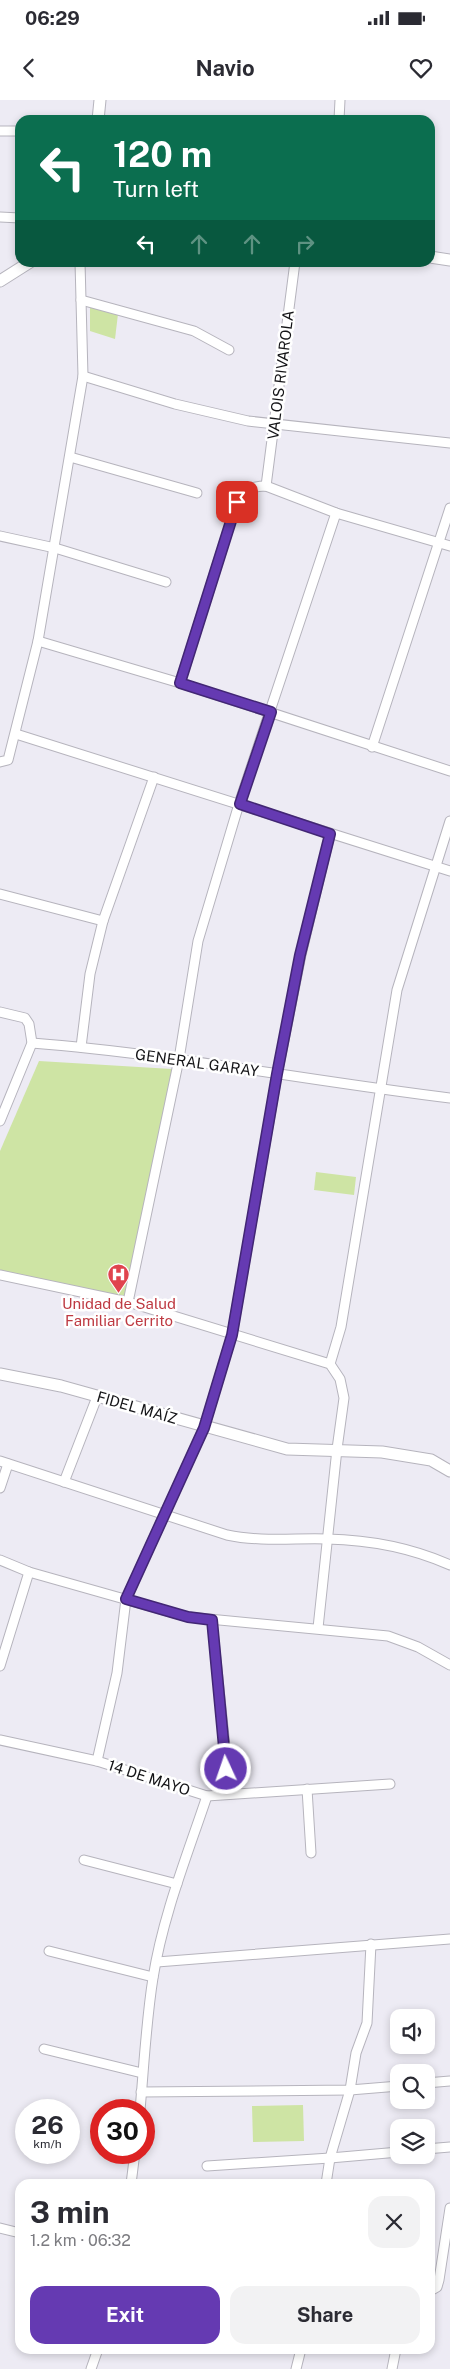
<!DOCTYPE html>
<html lang="en">
<head>
<meta charset="utf-8">
<style>
  body { margin:0; font-family:"Public Sans",sans-serif; background:#f2f2f3; color:#2b2b33; height:100vh; display:flex; flex-direction:column; font-size:19px; white-space:nowrap }
  * { box-sizing:border-box; margin:0 }
  p { font-size:16px; color:#7c7c81 }
  .icon { flex:none; width:28px; height:28px; fill:none; stroke:currentColor; stroke-width:2; stroke-linecap:round; stroke-linejoin:round }
  .map { position:relative; flex:1; overflow:hidden }
  .drawer { position:absolute; left:15px; top:2079px; width:420px; height:175px; display:flex; flex-direction:column; background:#fff; border-radius:15px; box-shadow:0 2px 8px #0003 }
  .drawer>* { flex:none }
  .banner { position:absolute; left:15px; top:15px; width:420px; height:152px; border-radius:15px; box-shadow:0 2px 8px #0003; background:#0b6e4f; color:#fff; overflow:hidden }
  .controls { position:absolute; left:390px; top:1909px; display:grid; gap:10px }
  .controls a { display:grid; place-items:center; width:45px; height:45px; border-radius:10px; background:#fff; box-shadow:0 2px 8px #0003; font-size:25px }
  .speed { position:absolute; left:15px; top:1999px; display:flex; gap:10px; font-size:25px; font-weight:700; text-align:center }
  .speed>* { display:grid; place-content:center; width:65px; height:65px; border-radius:50%; background:#fff; box-shadow:0 2px 8px #0003; line-height:1 }
  .speed small { font-size:12px; font-weight:400 }
  .speed .limit { border:8px solid #d22; background:#fff; color:#111 }
  .pin { position:absolute; display:grid; place-items:center; width:42px; height:42px; color:#fff; margin:-21px; border-radius:10px; box-shadow:0 2px 8px #0006 }
  .me { position:absolute; width:55px; margin:-28px; rotate:357deg; stroke-linejoin:round; filter:drop-shadow(0 0 4px #0008) }
  .turn { display:flex; align-items:center; gap:18px; height:105px; padding:0 15px; font-size:22px }
  .turn .icon { width:65px; height:65px; stroke-width:2.5 }
  .turn b { display:block; font-size:35px; line-height:42px }
  .lanes { display:flex; align-items:center; height:48px; padding:0 15px; background:#0003; justify-content:center; gap:25px; direction:ltr }
  .lanes .off { opacity:.35 }
  .round { display:grid; place-items:center; flex:none; width:52px; height:52px; border-radius:15px; background:#f2f2f3 }
  .head { display:flex; align-items:center; justify-content:space-between; height:85px; padding:0 15px }
  h1 { font-size:30px; font-weight:700; line-height:38px }
  .primary-button { display:flex; gap:10px; margin-top:auto; padding:10px 15px }
  .primary-button a { flex:1; height:58px; border-radius:15px; background:#653ab2; color:#fff; font-size:20px; font-weight:700; line-height:58px; text-align:center }
  .primary-button a+a { background:#f2f2f3; color:#2b2b33 }
  .status { display:flex; justify-content:space-between; align-items:center; height:35px; padding:0 25px; background:#fff; direction:ltr }
  .status svg { height:14px; fill:currentColor }
  header { display:flex; justify-content:space-between; align-items:center; height:65px; padding:0 15px; background:#fff; font-size:22px; font-weight:700 }
  .map>svg:first-child { display:block }
  .green { fill:#cee4a4 }
  .lines { fill:none; stroke-linecap:round; stroke-linejoin:round }
  .minor-casing { stroke:#b6b4bd; stroke-width:11 }
  .tertiary-casing { stroke:#b6b4bd; stroke-width:13 }
  .minor { stroke:#fff; stroke-width:9 }
  .tertiary { stroke:#fff; stroke-width:11 }
  .route-casing { stroke:#422674; stroke-width:12 }
  .route { stroke:#653ab2; stroke-width:9 }
  .labels { text-anchor:middle; stroke-width:5; stroke-linejoin:round; paint-order:stroke }
  .street-label { font-size:15px; fill:#141417; stroke:#fff }
  .health-label { font-size:15px; fill:#be3a42; stroke:#fff }
</style>
</head>
<body>
<div class="status"><b>06:29</b><svg viewBox="0 0 49 12"><path d="M0 12V9h3v3zM5 12V6h3v6zM10 12V3h3v9zM15 12V0h3v12zM26 1h20v11H26zM47 4h2v5h-2z"/></svg></div>
<header><svg class="icon" aria-label="back" viewBox="0 0 24 24"><path d="M15 5l-7 7 7 7"/></svg>Navio<svg class="icon" aria-label="heart" viewBox="0 0 24 24"><path d="M12 20l-8-8c-3-5 5-10 8-4 3-6 11-1 8 4z"/></svg></header>
<div class="map">
<svg width="450" height="2269" viewBox="0 0 450 2269">
  <rect width="100%" height="100%" fill="#edebf4"/>
  <g class="green">
    <polygon points="90,205 118,214 115,239 90,231"/>
    <polygon points="39,961 172,969 125,1198 0,1172 0,1051"/>
    <polygon points="316,1072 356,1077 354,1095 314,1090"/>
    <polygon points="303,2005 304,2041 253,2042 252,2006"/>
  </g>
  <g class="lines">
    <defs>
      <g id="minor">
        <polyline points="339,20 340,0"/>
        <polyline points="0,31 20,31"/>
        <polyline points="0,117 20,118"/>
        <polyline points="81,200 194,231 229,250"/>
        <polyline points="83,276 175,304 248,321 450,343"/>
        <polyline points="70,357 197,393"/>
        <polyline points="266,386 295,162"/>
        <polyline points="0,436 55,448 166,482"/>
        <polyline points="38,541 180,583 450,671"/>
        <path d="M180,583L237,402C246,390 251,386 266,386L336,413L450,446"/>
        <polyline points="16,634 450,771"/>
        <polyline points="372,647 450,408"/>
        <polyline points="0,662 8,660 38,541 83,276 80,162"/>
        <polyline points="0,794 103,821"/>
        <polyline points="0,912 25,918 29,924 32,943 0,1021"/>
        <path d="M32,943C172,954 310,981 450,998"/>
        <polyline points="81,947 90,874 103,821 154,677"/>
        <polyline points="0,1175 128,1202"/>
        <polyline points="330,1264 341,1227 397,890 450,721"/>
        <path d="M0,1361L227,1435C260,1442 294,1438 327,1439C370,1440 410,1447 450,1465"/>
        <polyline points="64,1382 97,1297"/>
        <polyline points="0,1388 8,1364"/>
        <polyline points="0,1460 29,1472 188,1517 388,1536 418,1547 450,1565"/>
        <polyline points="212,1521 226,1656 224,1694"/>
        <polyline points="318,1528 337,1349 344,1298 340,1279 330,1264 128,1202 179,959 198,841 239,704 336,413"/>
        <polyline points="0,1566 29,1472"/>
        <polyline points="0,1640 97,1661 207,1696 390,1684"/>
        <polyline points="97,1661 117,1573 126,1499 204,1328 232,1235 277,975 301,855 330,734"/>
        <polyline points="307,1689 311,1753"/>
        <polyline points="84,1760 177,1784"/>
        <polyline points="49,1851 153,1877"/>
        <polyline points="157,1862 450,1839"/>
        <polyline points="44,1949 142,1973"/>
        <polyline points="426,1983 450,1981"/>
        <polyline points="141,1992 350,1990 399,1986"/>
        <path d="M140,2010C144,1966 146,1922 153,1878C163,1815 187,1756 207,1696"/>
        <polyline points="426,2049 450,2047"/>
        <polyline points="207,2066 330,2058 399,2052"/>
        <polyline points="131,2084 135,2052"/>
        <polyline points="326,2084 330,2058 350,1990 356,1953 367,1923 371,1844"/>
        <polyline points="0,2128 20,2133"/>
        <polyline points="430,2191 437,2187 439,2180 450,2108"/>
        <polyline points="91,2269 98,2249"/>
        <polyline points="296,2269 301,2249"/>
        <polyline points="392,2269 396,2249"/>
      </g>
      <g id="tertiary">
        <polyline points="98,20 100,0"/>
        <polyline points="430,157 450,160"/>
        <polyline points="0,181 30,162"/>
        <polyline points="0,1274 61,1286 287,1349 382,1352 431,1360 450,1371"/>
      </g>
    </defs>
    <use href="#minor" class="minor-casing"/>
    <use href="#tertiary" class="tertiary-casing"/>
    <use href="#minor" class="minor"/>
    <use href="#tertiary" class="tertiary"/>
  </g>
  <g class="lines">
    <defs>
      <polyline id="route" points="226,1669 212,1520 188,1517 126,1499 204,1328 232,1235 277,974 300,855 330,734 240,704 271,612 180,583 237,402"/>
    </defs>
    <use href="#route" class="route-casing"/>
    <use href="#route" class="route"/>
  </g>
  <defs>
    <symbol id="hospital-pin" viewBox="-11 -11 22 30"><path d="M0 17L-7.5 6A9.5 9.5 0 1 1 7.5 6Z" fill="#e0444e" stroke="#fff"/><path d="M-5-5h3v3.5h4V-5h3V5h-3V1.5h-4V5h-3Z" fill="#fff"/></symbol>
  </defs>
  <g fill-rule="evenodd">
    <use href="#hospital-pin" x="106" y="1162" width="25" height="34"/>
  </g>
  <g class="labels">
    <g class="street-label">
      <text transform="translate(281 275) rotate(-83)" y="5">VALOIS RIVAROLA</text>
      <text transform="translate(197 963) rotate(8)" y="5">GENERAL GARAY</text>
      <text transform="translate(137 1308) rotate(16)" y="5">FIDEL MAÍZ</text>
      <text transform="translate(149 1678) rotate(18)" y="5">14 DE MAYO</text>
    </g>
    <g class="health-label">
      <text x="119" y="1209">Unidad de Salud<tspan x="119" dy="17">Familiar Cerrito</tspan></text>
    </g>
  </g>
</svg>
<div class="controls">
<a><svg class="icon" aria-label="sound" viewBox="0 0 24 24"><path d="M4 9h4l5-4v14l-5-4H4zM17 9q2 3 0 6"/></svg></a>
<a><svg class="icon" aria-label="search" viewBox="0 0 24 24"><circle cx="10" cy="10" r="6"/><path d="M15 15l6 6"/></svg></a>
<a><svg class="icon" aria-label="layers" viewBox="0 0 24 24"><path d="M12 4l9 5-9 5-9-5zM3 14l9 5 9-5"/></svg></a>
</div>
<div class="speed"><div>26<small>km/h</small></div><div class="limit">30</div></div>
<div class="pin" style="left:237px;top:402px;background:#d93025"><svg class="icon" aria-label="arrive" viewBox="0 0 24 24"><path d="M6 21V4h12l-3 4 3 4H6"/></svg></div>
<svg class="me" style="left:226px;top:1669px" viewBox="-20 -20 40 40"><circle r="17" fill="#653ab2" stroke="#fff" stroke-width="3"/><path d="M0-11L8 9 0 5-8 9z" fill="#fff"/></svg>
<div class="banner">
<div class="turn"><svg class="icon" aria-label="left" viewBox="0 0 24 24"><path d="M17 20v-9H6M10 6l-5 5 5 5"/></svg><div><b>120 m</b>Turn left</div></div>
<div class="lanes"><svg class="icon" aria-label="left" viewBox="0 0 24 24"><path d="M17 20v-9H6M10 6l-5 5 5 5"/></svg><svg class="icon off" aria-label="ahead" viewBox="0 0 24 24"><path d="M12 20V5M6 11l6-6 6 6"/></svg><svg class="icon off" aria-label="ahead" viewBox="0 0 24 24"><path d="M12 20V5M6 11l6-6 6 6"/></svg><svg class="icon off" aria-label="right" viewBox="0 0 24 24"><path d="M7 20v-9h11M14 6l5 5-5 5"/></svg></div>
</div>
<section class="drawer">
<div class="head"><div><h1>3 min</h1><p>1.2 km · 06:32</p></div><a class="round"><svg class="icon" aria-label="close" viewBox="0 0 24 24"><path d="M6 6l12 12M18 6L6 18"/></svg></a></div>
<div class="primary-button"><a>Exit</a><a>Share</a></div>
</section>
</div>
</body>
</html>
